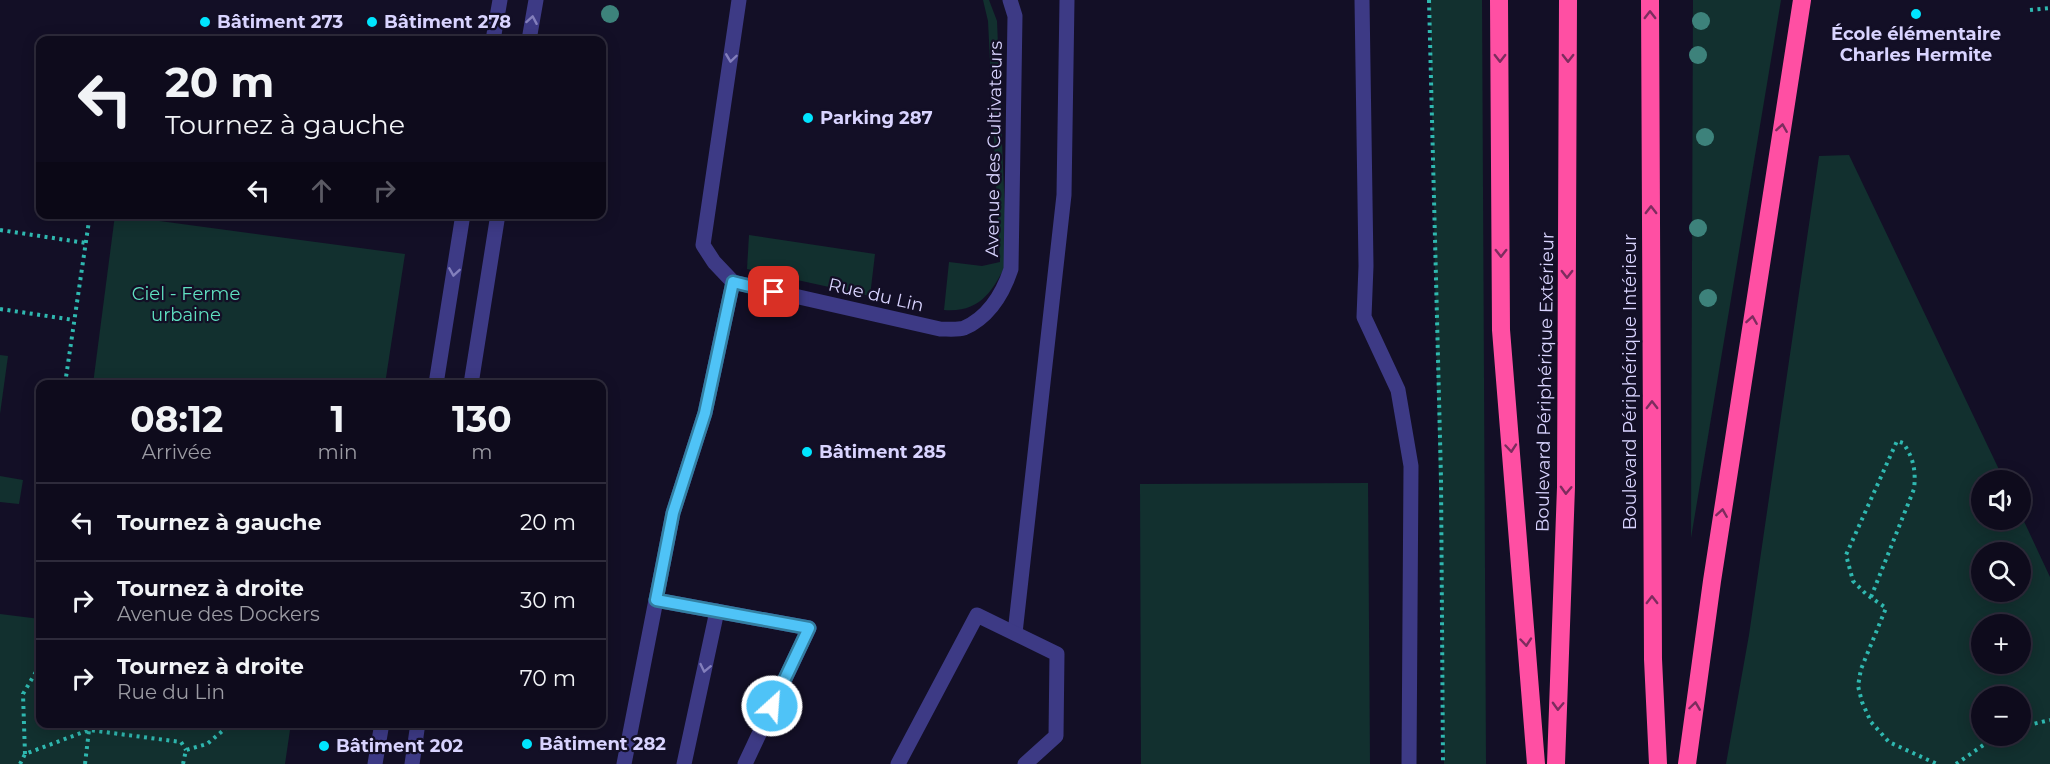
<!DOCTYPE html>
<html lang="fr">
<head>
<meta charset="utf-8">
<style>
  body { margin:0; font-family:Montserrat,sans-serif; background:#171425; color:#f1f3f6; height:100vh; display:flex; flex-direction:column; font-size:22px; white-space:nowrap }
  * { box-sizing:border-box; margin:0 }
  p { font-size:20px; color:#9b9ba3 }
  .icon { flex:none; width:33px; height:33px; fill:none; stroke:currentColor; stroke-width:2; stroke-linecap:round; stroke-linejoin:round }
  .map { position:relative; flex:1; overflow:hidden }
  .details { position:absolute; left:36px; top:380px; width:570px; height:348px; display:flex; flex-direction:column; background:#0e0b1c; border-radius:12px; box-shadow:0 3px 15px #0003,0 0 0 2px #2e2b3b }
  .details>* { flex:none }
  .banner { position:absolute; left:36px; top:36px; width:570px; height:183px; border-radius:12px; box-shadow:0 3px 15px #0003,0 0 0 2px #2e2b3b; background:#0e0b1c; color:#f1f3f6; overflow:hidden }
  .fabs { position:absolute; left:1971px; top:470px; display:grid; gap:12px }
  .fabs a { display:grid; place-items:center; width:60px; height:60px; border-radius:50%; background:#0e0b1c; box-shadow:0 3px 15px #0003,0 0 0 2px #2e2b3b; font-size:30px }
  .pin { position:absolute; display:grid; place-items:center; width:51px; height:51px; color:#fff; margin:-26px; border-radius:12px; box-shadow:0 3px 9px #0006 }
  .me { position:absolute; width:66px; margin:-33px; rotate:26deg; stroke-linejoin:round; filter:drop-shadow(0 0 4px #0008) }
  .turn { display:flex; align-items:center; gap:21px; height:126px; padding:0 30px; font-size:27px }
  .turn .icon { width:78px; height:78px; stroke-width:2.5 }
  .turn b { display:block; font-size:42px; line-height:51px }
  .lanes { display:flex; align-items:center; height:57px; padding:0 30px; background:#0003; justify-content:center; gap:30px; direction:ltr }
  .lanes .off { opacity:.35 }
  .eta { display:flex; justify-content:space-evenly; align-items:center; height:102px; text-align:center }
  .eta b { font-size:36px; font-weight:700; line-height:42px }
  ul { padding:0; list-style:none }
  li { display:flex; align-items:center; gap:18px; height:78px; padding:0 30px; border-top:2px solid #2e2b3b }
  li div { flex:1 }
  li b { display:block; font-size:22px }
  li em { font-style:normal }
  .map>svg:first-child { display:block }
  .green { fill:#12302f; fill-rule:evenodd }
  .lines { fill:none; stroke-linecap:round; stroke-linejoin:round }
  .path { stroke:#2fb8b0; stroke-width:4; stroke-dasharray:3 4.5; stroke-linecap:butt }
  .minor { stroke:#3d3a85; stroke-width:15 }
  .highway { stroke:#ff4fa3; stroke-width:18 }
  .tree { fill:#3d827b }
  .oneway { stroke:#7d2c5e }
  .oneway2 { stroke:#837fbc }
  .route-casing { stroke:#337fa1; stroke-width:15 }
  .route { stroke:#4fc3f7; stroke-width:10 }
  .poi-dot { fill:#00e5ff; stroke:#130f26; stroke-width:2 }
  .labels { text-anchor:middle; stroke-width:4.5; stroke-linejoin:round; paint-order:stroke }
  .poi-label { font-size:18px; font-weight:bold; fill:#d9d4ff; stroke:#130f26; text-anchor:start }
  .street-label { font-size:18px; fill:#d9d4ff; stroke:#130f26 }
  .park-label { font-size:18px; fill:#5fe0c0; stroke:#130f26 }
</style>
</head>
<body>
<div class="map">
<svg width="2050" height="764" viewBox="0 0 2050 764">
  <rect width="100%" height="100%" fill="#130f26"/>
  <g class="green">
    <path d="M983,0H989L997,21L1007,262C993,291 980,313 944,310L949,262L982,266L1000,262L988,21Z"/>
    <polygon points="1430,0 1482,0 1486,764 1444,764"/>
    <polygon points="1693,0 1781,0 1691,538"/>
    <path d="M1849,155L2004,480H1982V519H2020L2021,515L2050,577V764H1726L1749,635L1819,156ZM1982,552H2020V591H1982ZM1982,624H2020V663H1982ZM1982,696H2020V735H1982Z"/>
    <polygon points="115,215 405,254 385,384 93,384"/>
    <polygon points="749,235 875,254 870,296 747,269"/>
    <polygon points="0,355 8,356 0,414"/>
    <polygon points="0,476 23,480 19,504 0,502"/>
    <polygon points="1368,483 1370,764 1141,764 1140,484"/>
    <polygon points="0,614 40,619 40,723 291,723 285,764 0,764"/>
  </g>
  <g class="lines">
    <g class="path">
      <polyline points="1429,0 1441,478 1443,764"/>
      <polyline points="2030,10 2050,8"/>
      <polyline points="0,230 86,243"/>
      <polyline points="0,309 74,320"/>
      <polyline points="65,384 90,214"/>
      <path d="M1871,597L1914,489C1916,472 1914,458 1903,443L1897,441L1846,555L1853,581L1866,594L1886,608L1861,669L1858,686L1862,702L1871,722L1889,742L1937,764"/>
      <polyline points="2020,727 2050,720"/>
      <polyline points="25,754 23,694 40,665"/>
      <polyline points="20,764 25,754 89,730 181,742 186,750"/>
      <polyline points="85,764 89,730"/>
      <polyline points="183,764 186,750 207,744 232,723"/>
      <polyline points="1956,764 1998,735"/>
    </g>
    <g class="minor">
      <polyline points="1362,0 1366,266 1364,317 1398,390 1411,466 1409,764"/>
      <polyline points="493,40 500,0"/>
      <polyline points="529,40 536,0"/>
      <path d="M733,282L940,329C948,329 958,330 964,328C989,317 1003,293 1011,269L1015,16L1010,0"/>
      <polyline points="733,282 714,262 703,245 739,0"/>
      <polyline points="436,384 463,214"/>
      <polyline points="471,384 498,214"/>
      <polyline points="656,600 809,628 745,764"/>
      <polyline points="1015,633 1064,195 1067,0"/>
      <polyline points="375,764 382,723"/>
      <polyline points="412,764 418,723"/>
      <polyline points="624,764 673,513 705,413 733,282"/>
      <polyline points="684,764 717,611"/>
      <polyline points="898,764 977,615 1057,654 1056,736 1025,764"/>
    </g>
    <g class="highway">
      <polyline points="1499,0 1501,330 1536,764"/>
      <polyline points="1650,0 1653,659 1658,764"/>
      <polyline points="1556,764 1566,487 1568,0"/>
      <polyline points="1687,764 1712,581 1802,0"/>
    </g>
  </g>
  <g class="tree">
    <circle cx="610" cy="14" r="9"/>
    <circle cx="1701" cy="21" r="9"/>
    <circle cx="1698" cy="55" r="9"/>
    <circle cx="1705" cy="137" r="9"/>
    <circle cx="1698" cy="228" r="9"/>
    <circle cx="1708" cy="298" r="9"/>
  </g>
  <defs><path id="oneway-chevron" d="M-2-3.5L2.5 0L-2 3.5" fill="none" stroke-width="1.6" stroke-linecap="round" stroke-linejoin="round" transform="scale(1.5)"/></defs>
  <g class="oneway">
    <use href="#oneway-chevron" transform="translate(1650 15) rotate(-90)"/>
    <use href="#oneway-chevron" transform="translate(1500 58) rotate(90)"/>
    <use href="#oneway-chevron" transform="translate(1568 58) rotate(90)"/>
    <use href="#oneway-chevron" transform="translate(1782 128) rotate(-81)"/>
    <use href="#oneway-chevron" transform="translate(1651 210) rotate(-90)"/>
    <use href="#oneway-chevron" transform="translate(1501 253) rotate(90)"/>
    <use href="#oneway-chevron" transform="translate(1567 274) rotate(90)"/>
    <use href="#oneway-chevron" transform="translate(1752 320) rotate(-81)"/>
    <use href="#oneway-chevron" transform="translate(1652 405) rotate(-90)"/>
    <use href="#oneway-chevron" transform="translate(1511 448) rotate(85)"/>
    <use href="#oneway-chevron" transform="translate(1566 490) rotate(92)"/>
    <use href="#oneway-chevron" transform="translate(1722 513) rotate(-81)"/>
    <use href="#oneway-chevron" transform="translate(1652 600) rotate(-90)"/>
    <use href="#oneway-chevron" transform="translate(1526 642) rotate(85)"/>
    <use href="#oneway-chevron" transform="translate(1558 706) rotate(92)"/>
    <use href="#oneway-chevron" transform="translate(1695 706) rotate(-82)"/>
  </g>
  <g class="oneway2">
    <use href="#oneway-chevron" transform="translate(532 20) rotate(-80)"/>
    <use href="#oneway-chevron" transform="translate(731 58) rotate(98)"/>
    <use href="#oneway-chevron" transform="translate(454 272) rotate(99)"/>
    <use href="#oneway-chevron" transform="translate(705 668) rotate(102)"/>
  </g>
  <g class="lines">
    <defs>
      <polyline id="route" points="772,706 809,628 656,600 673,513 705,413 733,282 774,292"/>
    </defs>
    <use href="#route" class="route-casing"/>
    <use href="#route" class="route"/>
  </g>
  <g class="poi-dot">
    <circle cx="1916" cy="14" r="6"/>
    <circle cx="205" cy="22" r="6"/>
    <circle cx="372" cy="22" r="6"/>
    <circle cx="808" cy="118" r="6"/>
    <circle cx="807" cy="452" r="6"/>
    <circle cx="527" cy="744" r="6"/>
    <circle cx="324" cy="746" r="6"/>
  </g>
  <g class="labels">
    <g class="poi-label">
      <text x="217" y="28">Bâtiment 273</text>
      <text x="384" y="28">Bâtiment 278</text>
      <text x="1916" y="40" text-anchor="middle">École élémentaire<tspan x="1916" dy="21">Charles Hermite</tspan></text>
      <text x="820" y="124">Parking 287</text>
      <text x="819" y="458">Bâtiment 285</text>
      <text x="539" y="750">Bâtiment 282</text>
      <text x="336" y="752">Bâtiment 202</text>
    </g>
    <g class="street-label">
      <text transform="translate(994 149) rotate(-89)" y="6">Avenue des Cultivateurs</text>
      <text transform="translate(876 295) rotate(13)" y="6">Rue du Lin</text>
      <text transform="translate(1545 382) rotate(-89)" y="6">Boulevard Périphérique Extérieur</text>
      <text transform="translate(1630 382) rotate(-90)" y="6">Boulevard Périphérique Intérieur</text>
    </g>
    <g class="park-label">
      <text x="186" y="300">Ciel - Ferme<tspan x="186" dy="21">urbaine</tspan></text>
    </g>
  </g>
</svg>
<div class="fabs">
<a><svg class="icon" aria-label="sound" viewBox="0 0 24 24"><path d="M4 9h4l5-4v14l-5-4H4zM17 9q2 3 0 6"/></svg></a>
<a><svg class="icon" aria-label="search" viewBox="0 0 24 24"><circle cx="10" cy="10" r="6"/><path d="M15 15l6 6"/></svg></a>
<a>+</a>
<a>−</a>
</div>
<div class="pin" style="left:774px;top:292px;background:#d93025"><svg class="icon" aria-label="arrive" viewBox="0 0 24 24"><path d="M6 21V4h12l-3 4 3 4H6"/></svg></div>
<svg class="me" style="left:772px;top:706px" viewBox="-20 -20 40 40"><circle r="17" fill="#4fc3f7" stroke="#fff" stroke-width="3"/><path d="M0-11L8 9 0 5-8 9z" fill="#fff"/></svg>
<div class="banner">
<div class="turn"><svg class="icon" aria-label="left" viewBox="0 0 24 24"><path d="M17 20v-9H6M10 6l-5 5 5 5"/></svg><div><b>20 m</b>Tournez à gauche</div></div>
<div class="lanes"><svg class="icon" aria-label="left" viewBox="0 0 24 24"><path d="M17 20v-9H6M10 6l-5 5 5 5"/></svg><svg class="icon off" aria-label="ahead" viewBox="0 0 24 24"><path d="M12 20V5M6 11l6-6 6 6"/></svg><svg class="icon off" aria-label="right" viewBox="0 0 24 24"><path d="M7 20v-9h11M14 6l5 5-5 5"/></svg></div>
</div>
<section class="details">
<div class="eta">
<div><b>08:12</b><p>Arrivée</p></div>
<div><b>1</b><p>min</p></div>
<div><b>130</b><p>m</p></div>
</div>
<ul>
<li><svg class="icon" aria-label="left" viewBox="0 0 24 24"><path d="M17 20v-9H6M10 6l-5 5 5 5"/></svg><div><b>Tournez à gauche</b></div><em>20 m</em></li>
<li><svg class="icon" aria-label="right" viewBox="0 0 24 24"><path d="M7 20v-9h11M14 6l5 5-5 5"/></svg><div><b>Tournez à droite</b><p>Avenue des Dockers</p></div><em>30 m</em></li>
<li><svg class="icon" aria-label="right" viewBox="0 0 24 24"><path d="M7 20v-9h11M14 6l5 5-5 5"/></svg><div><b>Tournez à droite</b><p>Rue du Lin</p></div><em>70 m</em></li>
</ul>
</section>
</div>
</body>
</html>
